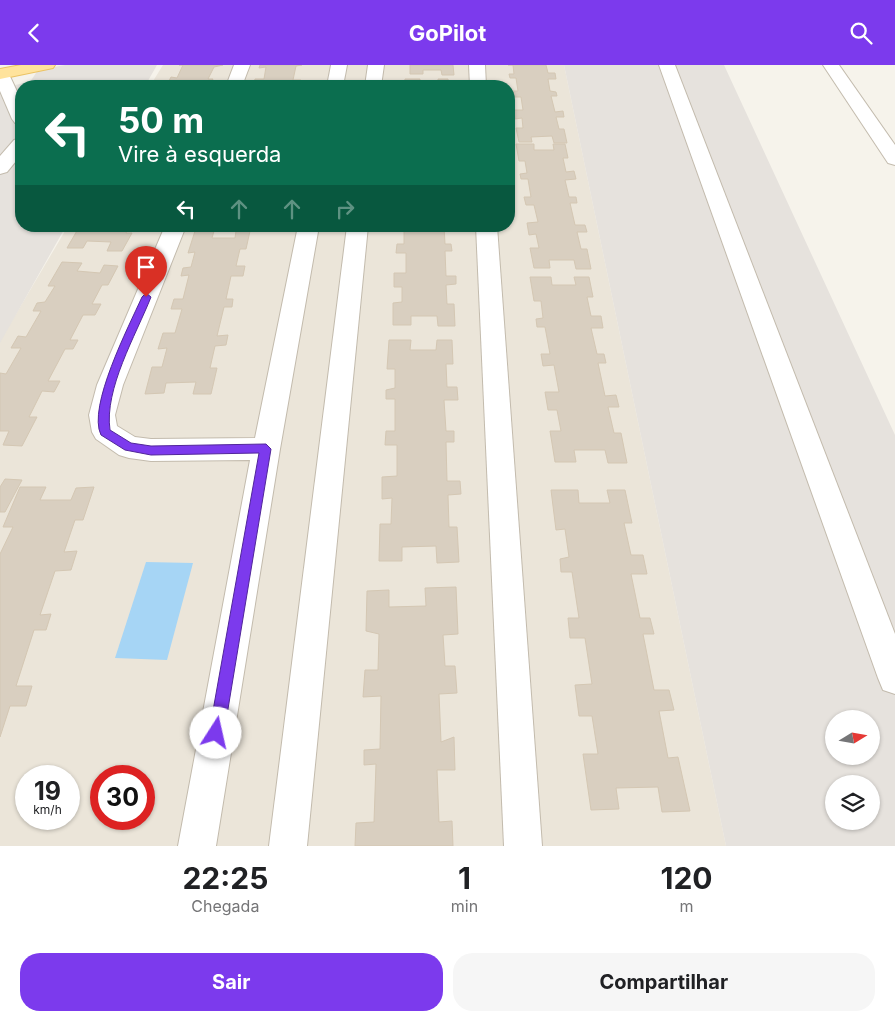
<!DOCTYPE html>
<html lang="pt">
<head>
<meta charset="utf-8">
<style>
  body { margin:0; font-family:Inter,sans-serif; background:#f6f6f6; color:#202124; height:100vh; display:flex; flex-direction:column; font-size:19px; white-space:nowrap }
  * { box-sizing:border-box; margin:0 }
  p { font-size:16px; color:#757577 }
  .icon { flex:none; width:28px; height:28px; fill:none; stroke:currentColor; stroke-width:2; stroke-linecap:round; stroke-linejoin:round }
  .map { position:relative; height:781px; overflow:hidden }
  .sheet { display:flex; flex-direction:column; background:#fff; flex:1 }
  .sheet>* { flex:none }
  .hud { position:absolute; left:15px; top:15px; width:500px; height:152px; border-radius:20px; box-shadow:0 1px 4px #0004; background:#0b6e4f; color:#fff; overflow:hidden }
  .needle { width:32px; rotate:79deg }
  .fabs { position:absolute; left:825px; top:645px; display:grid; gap:10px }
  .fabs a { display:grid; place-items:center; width:55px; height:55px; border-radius:50%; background:#fff; box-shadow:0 1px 4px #0004; font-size:25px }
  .speed { position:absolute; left:15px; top:700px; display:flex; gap:10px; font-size:25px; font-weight:700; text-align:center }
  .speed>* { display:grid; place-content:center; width:65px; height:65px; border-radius:50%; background:#fff; box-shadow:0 1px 4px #0004; line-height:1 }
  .speed small { font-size:12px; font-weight:400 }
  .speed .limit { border:8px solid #d22; background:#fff; color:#111 }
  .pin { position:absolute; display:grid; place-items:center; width:42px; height:42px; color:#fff; margin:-51px -21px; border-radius:50% 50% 50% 0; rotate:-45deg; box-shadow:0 0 5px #0007 }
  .pin .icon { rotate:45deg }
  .me { position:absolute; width:55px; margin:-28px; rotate:10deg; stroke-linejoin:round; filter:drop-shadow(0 0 4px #0008) }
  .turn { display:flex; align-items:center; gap:18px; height:105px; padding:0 20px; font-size:22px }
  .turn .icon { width:65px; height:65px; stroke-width:2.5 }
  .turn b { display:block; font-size:35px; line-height:42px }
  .lanes { display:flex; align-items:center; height:48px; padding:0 20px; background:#0003; justify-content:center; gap:25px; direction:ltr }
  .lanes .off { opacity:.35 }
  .eta { display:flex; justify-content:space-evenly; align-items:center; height:85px; text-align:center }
  .eta b { font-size:30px; font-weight:700; line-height:35px }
  .button { display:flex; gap:10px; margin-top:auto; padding:10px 20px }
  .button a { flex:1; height:58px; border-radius:20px; background:#7c3aed; color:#fff; font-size:20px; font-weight:700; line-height:58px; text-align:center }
  .button a+a { background:#f6f6f6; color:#202124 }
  header { display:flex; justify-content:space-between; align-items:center; height:65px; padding:0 20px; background:#7c3aed; color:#fff; font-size:22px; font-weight:700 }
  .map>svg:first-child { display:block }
  .residential { fill:#ebe5d9; fill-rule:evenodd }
  .industrial { fill:#e6e2dd; fill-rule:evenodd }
  .water { fill:#a6d5f5 }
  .building { fill:#d9cfc0; stroke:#d4c7b3 }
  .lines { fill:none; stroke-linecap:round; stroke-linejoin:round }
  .minor-casing { stroke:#c3bbad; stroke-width:2 }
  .major-casing { stroke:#ebc364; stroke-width:2 }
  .minor { fill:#fff; fill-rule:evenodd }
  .major { fill:#ffe39c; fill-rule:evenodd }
  .route { fill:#7c3aed; stroke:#51269a }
</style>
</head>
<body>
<header><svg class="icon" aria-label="back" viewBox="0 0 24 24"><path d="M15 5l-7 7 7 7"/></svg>GoPilot<svg class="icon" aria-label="search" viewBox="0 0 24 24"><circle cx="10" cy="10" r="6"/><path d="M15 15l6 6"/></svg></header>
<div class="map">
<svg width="895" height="781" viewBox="0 0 895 781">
  <rect width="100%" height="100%" fill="#f6f3eb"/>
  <path class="residential" d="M163,0H564L726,781H0V276L68,161H509V21H150ZM26,711H69V754H26ZM101,711H144V754H101Z"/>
  <g class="industrial">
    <polygon points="65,0 157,0 145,21 21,21 21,161 66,161 0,278 0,23 30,17 38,5"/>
    <path d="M564,0H724L895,370V781H726ZM834,654H871V691H834ZM834,719H871V756H834Z"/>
  </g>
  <polygon class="water" points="146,497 193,498 167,595 115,593"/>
  <g class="building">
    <polygon points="179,0 223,0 214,2 208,14 213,14 211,18 206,18 204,21 174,21 176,18 168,18 171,12 177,13 183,0"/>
    <polygon points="260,0 302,0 296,1 293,15 301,15 300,20 253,21 255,14 264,14 266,2 259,3"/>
    <polygon points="410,0 453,0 454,10 442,10 441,5 423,5 423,9 410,9"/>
    <polygon points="508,0 546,0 548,8 555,8 556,14 548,14 550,26 556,27 557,31 551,31 555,47 563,46 564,52 556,52 559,64 564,64 567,78 554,78 552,71 531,72 532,77 519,77 516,63 523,63 522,53 515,54 514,45 523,45 521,32 513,32 512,26 518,26 516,13 510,13 509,9 514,9 513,0"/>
    <polygon points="405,14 420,14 420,19 438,19 438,14 448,14 449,21 404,21"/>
    <polygon points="516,79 534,79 534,85 554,85 553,79 565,79 568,93 563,93 566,107 574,106 576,114 565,115 569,132 576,132 577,138 570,138 575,160 585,160 587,167 577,167 581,184 587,184 591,204 576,204 574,195 549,195 550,203 534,203 530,183 539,183 536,169 529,170 527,158 538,157 534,140 526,140 524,132 531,132 528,114 521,114 520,109 527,108 525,96 519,96"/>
    <polygon points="88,161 129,161 126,168 132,168 122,186 107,186 111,177 87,176 83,183 67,183 78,164 86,164"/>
    <polygon points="404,161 444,161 445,179 451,179 452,186 445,186 446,211 456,211 456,219 446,220 447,239 454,239 455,261 438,261 437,251 411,251 411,260 393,260 393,238 402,237 402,222 394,222 394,208 406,208 406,188 396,188 397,179 404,179"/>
    <polygon points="195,166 214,166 212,173 235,173 236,166 250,166 246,184 240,184 236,201 245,201 243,211 231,211 226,234 233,234 232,242 224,242 217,271 228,270 226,280 215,281 210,303 217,303 211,329 193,329 196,317 166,318 164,328 145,329 152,302 162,302 167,283 158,284 163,268 175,268 182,244 171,244 174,234 183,234 189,210 181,211 183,203 191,202 195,187 188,188"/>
    <polygon points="62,197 82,198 77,206 100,208 104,200 118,201 108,220 102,220 92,239 101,239 95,250 83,250 70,275 78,275 73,284 65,284 48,316 60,316 54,327 42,326 29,352 37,352 22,381 3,380 9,366 0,366 0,308 6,309 21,283 11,283 18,271 26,272 41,246 33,246 37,238 45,237 55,221 48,221"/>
    <polygon points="530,212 551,212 552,220 576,220 574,212 589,212 593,232 587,232 591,251 601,251 603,263 591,263 597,289 604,289 606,298 598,298 605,331 616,330 619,342 608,342 614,368 621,368 627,398 608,398 605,385 574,385 576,397 555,397 550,366 561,366 557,345 548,345 545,327 559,327 554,300 543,301 541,289 550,289 545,262 537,262 536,254 543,253 541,236 534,236"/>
    <polygon points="389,275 411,275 410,285 436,285 437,275 452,275 453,299 446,299 447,322 457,322 458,335 444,335 446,366 454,366 454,377 446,377 447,416 460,416 461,429 448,430 449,462 457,462 459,497 437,498 436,481 402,482 402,496 379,496 380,459 391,459 392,433 382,434 382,412 397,411 397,380 385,380 386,366 395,366 395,334 386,334 386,325 395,323 395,304 387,304"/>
    <polygon points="5,414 22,415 5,447 0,447 0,422"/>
    <polygon points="20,422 46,422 40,435 71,435 76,423 94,422 83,455 75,455 64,487 77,486 71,505 55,506 40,550 51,549 46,565 34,565 16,621 32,621 26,641 10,641 0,672 0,489 13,462 3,462"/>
    <polygon points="551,425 578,425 579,438 610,438 607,425 625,425 632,458 624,458 631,490 643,490 647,509 631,509 640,553 650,553 654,569 643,569 654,625 669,625 674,645 659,646 668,693 678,692 690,746 662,747 658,722 616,723 619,744 591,745 583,689 598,689 592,651 579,651 575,620 592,619 585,573 570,573 568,553 579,553 572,507 561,507 560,494 569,492 565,464 556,465"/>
    <polygon points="456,522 458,569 443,570 445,601 455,601 457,628 439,629 441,677 454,672 455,705 437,705 439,757 452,756 453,781 355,781 356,758 374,757 376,699 364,700 364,685 380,684 381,631 363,632 365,605 378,605 379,569 366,566 367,526 389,525 389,542 426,541 425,523"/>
  </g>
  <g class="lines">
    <defs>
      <g id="minor">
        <polygon points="234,0 250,0 242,21 226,21"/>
        <polygon points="331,0 347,0 343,21 327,21"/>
        <polygon points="368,0 384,0 381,21 365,21"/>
        <polygon points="469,0 485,0 486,21 470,21"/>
        <polygon points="659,0 675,0 895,569 895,629 883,625 878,613"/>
        <polygon points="823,0 839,0 895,80 895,100 888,98"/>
        <polygon points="0,4 7,5 21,35 21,59 15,58 12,54 0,26"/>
        <polygon points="21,73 21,90 7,107 0,109 0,91 14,75"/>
        <polygon points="165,161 186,161 123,320 115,350 117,361 135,372 151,374 255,373 298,161 319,161 280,384 216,781 178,781 250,395 151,396 129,393 119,390 96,374 92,367 89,350 97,320"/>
        <polygon points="347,161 368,161 307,781 269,781"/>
        <polygon points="476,161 497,161 542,781 504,781"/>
      </g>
      <polygon id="major" points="21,0 55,0 53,3 0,14 0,4"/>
    </defs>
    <use href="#minor" class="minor-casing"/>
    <use href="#major" class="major-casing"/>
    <use href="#minor" class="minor"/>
    <use href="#major" class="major"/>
  </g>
  <path class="route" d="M146,228L151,232C136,270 104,324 110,365L131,378L151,381L266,379L271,384L224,668L221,673L216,675L211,673L209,668L259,388L151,390L125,385L101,370C87,342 129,261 142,232Z"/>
</svg>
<div class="fabs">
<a><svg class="needle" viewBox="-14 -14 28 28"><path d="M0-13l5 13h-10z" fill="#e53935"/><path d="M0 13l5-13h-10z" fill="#757577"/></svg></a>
<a><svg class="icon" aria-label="layers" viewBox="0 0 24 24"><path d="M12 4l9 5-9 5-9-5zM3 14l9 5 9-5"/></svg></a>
</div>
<div class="speed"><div>19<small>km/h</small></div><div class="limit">30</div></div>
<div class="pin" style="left:146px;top:232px;background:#d93025"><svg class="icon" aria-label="arrive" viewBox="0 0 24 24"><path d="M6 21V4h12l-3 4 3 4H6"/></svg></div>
<svg class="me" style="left:216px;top:668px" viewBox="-20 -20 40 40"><circle r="19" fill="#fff"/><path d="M0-13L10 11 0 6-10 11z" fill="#7c3aed"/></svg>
<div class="hud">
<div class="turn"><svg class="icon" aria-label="left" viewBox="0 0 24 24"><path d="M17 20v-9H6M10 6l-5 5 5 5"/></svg><div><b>50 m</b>Vire à esquerda</div></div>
<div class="lanes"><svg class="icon" aria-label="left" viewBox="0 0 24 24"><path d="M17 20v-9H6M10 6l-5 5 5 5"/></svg><svg class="icon off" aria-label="ahead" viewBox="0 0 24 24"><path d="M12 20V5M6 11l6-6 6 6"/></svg><svg class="icon off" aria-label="ahead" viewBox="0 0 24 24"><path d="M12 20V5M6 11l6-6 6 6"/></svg><svg class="icon off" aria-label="right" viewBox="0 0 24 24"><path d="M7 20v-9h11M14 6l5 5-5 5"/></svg></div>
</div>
</div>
<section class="sheet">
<div class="eta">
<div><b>22:25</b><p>Chegada</p></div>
<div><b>1</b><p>min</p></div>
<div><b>120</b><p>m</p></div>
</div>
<div class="button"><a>Sair</a><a>Compartilhar</a></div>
</section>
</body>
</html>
